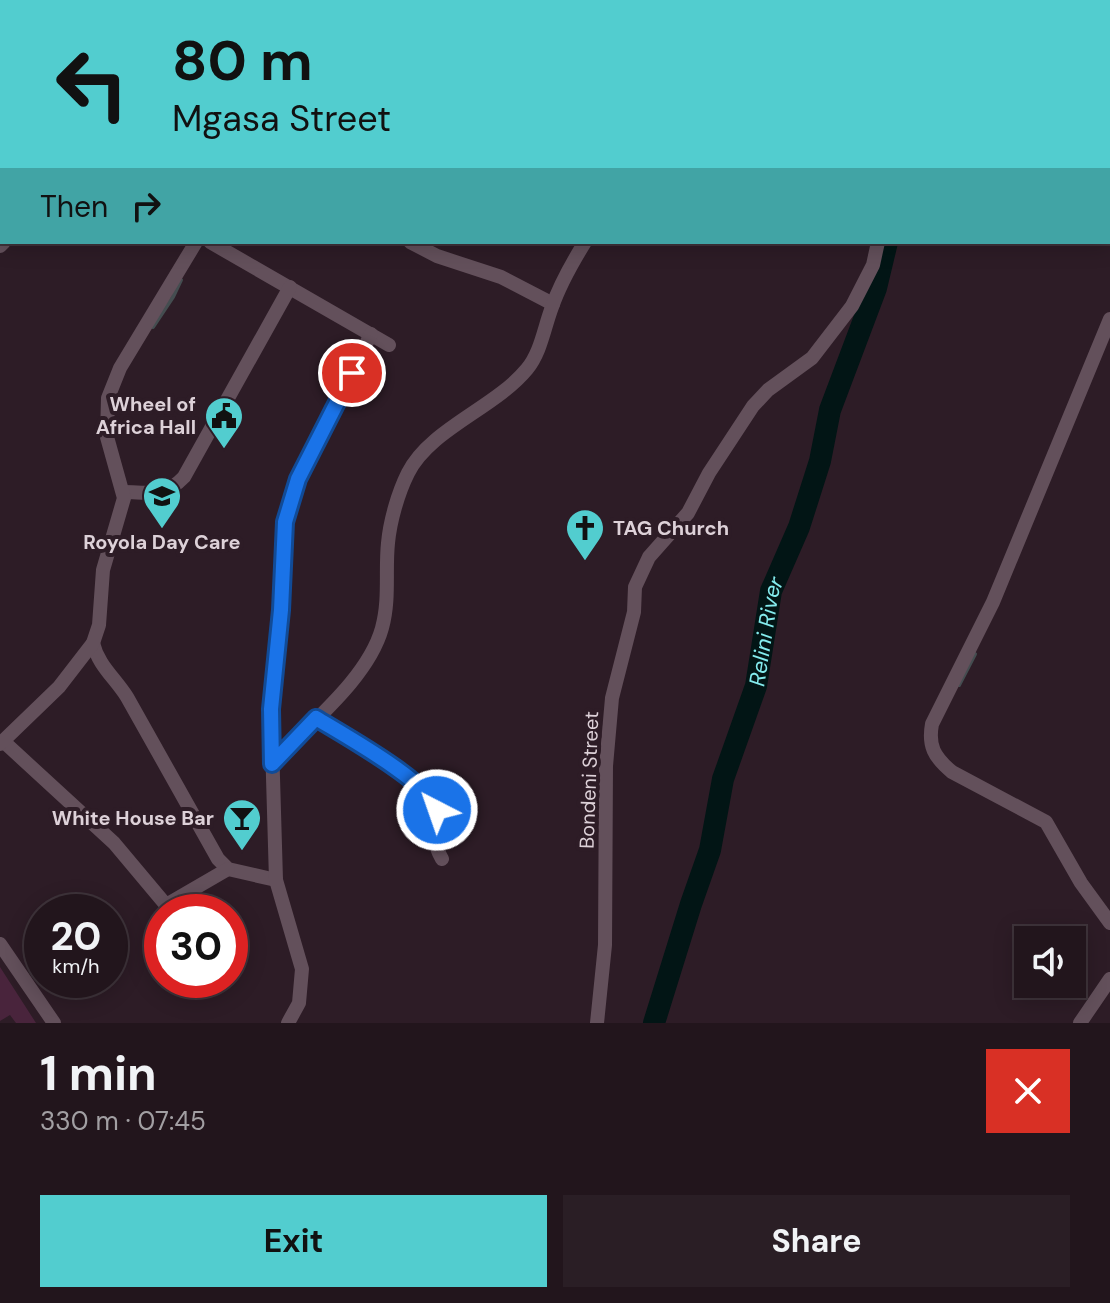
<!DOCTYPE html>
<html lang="en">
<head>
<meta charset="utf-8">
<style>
  body { margin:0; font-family:"DM Sans",sans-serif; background:#2a1e25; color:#f1f3f6; height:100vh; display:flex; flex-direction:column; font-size:30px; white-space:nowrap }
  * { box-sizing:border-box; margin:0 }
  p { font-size:26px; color:#a29fa3 }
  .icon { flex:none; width:44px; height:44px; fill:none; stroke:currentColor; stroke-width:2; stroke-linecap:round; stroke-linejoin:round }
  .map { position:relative; height:1023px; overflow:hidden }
  .panel { display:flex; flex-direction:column; background:#22151c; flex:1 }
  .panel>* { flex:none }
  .banner { position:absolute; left:0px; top:0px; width:1110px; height:244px; box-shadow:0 4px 20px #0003,0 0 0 2px #3f343b; background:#52cdcf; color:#111; overflow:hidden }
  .buttons { position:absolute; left:1014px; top:926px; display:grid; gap:16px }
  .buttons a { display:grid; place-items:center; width:72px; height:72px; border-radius:0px; background:#22151c; box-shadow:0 4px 20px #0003,0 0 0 2px #3f343b; font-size:40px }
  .speed { position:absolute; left:24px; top:894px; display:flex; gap:16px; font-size:40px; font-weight:700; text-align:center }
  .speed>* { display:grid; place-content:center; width:104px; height:104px; border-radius:50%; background:#22151c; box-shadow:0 4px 20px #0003,0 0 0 2px #3f343b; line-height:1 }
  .speed small { font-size:20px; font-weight:400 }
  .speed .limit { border:12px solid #d22; background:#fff; color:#111 }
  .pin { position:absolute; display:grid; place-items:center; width:68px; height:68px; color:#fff; margin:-34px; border:4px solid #fff; border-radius:50%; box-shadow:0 2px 8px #0007 }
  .me { position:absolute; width:88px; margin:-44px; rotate:319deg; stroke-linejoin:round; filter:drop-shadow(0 0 6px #0008) }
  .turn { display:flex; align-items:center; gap:28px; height:168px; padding:0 40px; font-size:36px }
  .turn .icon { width:104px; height:104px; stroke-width:2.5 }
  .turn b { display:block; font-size:56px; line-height:68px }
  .then { display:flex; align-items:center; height:76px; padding:0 40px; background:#0003; gap:16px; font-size:30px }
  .round { display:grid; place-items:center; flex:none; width:84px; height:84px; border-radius:0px; background:#2a1e25 }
  .headline { display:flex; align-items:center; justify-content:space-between; height:136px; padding:0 40px }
  h1 { font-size:48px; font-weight:700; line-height:60px }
  .cta { display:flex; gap:16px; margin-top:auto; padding:16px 40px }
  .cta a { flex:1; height:92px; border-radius:0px; background:#52cdcf; color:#111; font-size:32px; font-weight:700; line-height:92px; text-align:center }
  .cta a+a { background:#2a1e25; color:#f1f3f6 }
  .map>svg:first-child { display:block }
  .green { fill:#49243c }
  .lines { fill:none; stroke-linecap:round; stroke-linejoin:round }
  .stream { stroke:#444d50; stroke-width:4 }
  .river { stroke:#021515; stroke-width:22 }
  .minor { stroke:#63505b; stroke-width:14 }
  .route-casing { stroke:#114b97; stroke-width:20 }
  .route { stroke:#1a73e8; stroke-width:14 }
  .labels { text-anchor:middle; stroke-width:8; stroke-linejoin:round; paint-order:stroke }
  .poi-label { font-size:20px; font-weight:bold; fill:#ddd1d8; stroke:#2d1c26; text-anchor:end }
  .street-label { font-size:20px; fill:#ddd1d8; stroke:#2d1c26 }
  .water-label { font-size:22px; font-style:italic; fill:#84ecee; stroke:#2d1c26 }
</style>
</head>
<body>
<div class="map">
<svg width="1110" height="1023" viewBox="0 0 1110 1023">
  <rect width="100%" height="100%" fill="#2d1c26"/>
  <polygon class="green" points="0,967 36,1023 16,1023 10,1015 0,1021"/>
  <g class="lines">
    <g class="stream">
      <polyline points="153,327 173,297 181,280"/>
      <polyline points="959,685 975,654"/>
    </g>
    <g class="river">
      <polyline points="975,2 976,0"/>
      <path id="s1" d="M654,1023L691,904L710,850L723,779L756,686L771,591L799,527L820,461L830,410L876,288L887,242"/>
    </g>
    <g class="minor">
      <polyline points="387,0 391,2"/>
      <polyline points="576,0 579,2"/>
      <polyline points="66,2 70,0"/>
      <polyline points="122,2 124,0"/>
      <polyline points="404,2 405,0"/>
      <polyline points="685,2 685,0"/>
      <polyline points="1108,5 1110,5"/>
      <polyline points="0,35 2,34"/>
      <polyline points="0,148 2,147"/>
      <polyline points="210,242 389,345"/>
      <polyline points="410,242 437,256 501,277 553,304"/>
      <polyline points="0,246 4,242"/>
      <path d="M1110,319L993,602L932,724C928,746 934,757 952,772L1046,822L1081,883L1110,923"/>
      <path d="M123,492C149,492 164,498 184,477L290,287"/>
      <path d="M93,643C98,665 115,678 127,697L218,859L228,869L276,880"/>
      <path d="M316,718C340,732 428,782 436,805C442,821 426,831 442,859"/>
      <polyline points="4,742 114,843 166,905 228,869"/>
      <polyline points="0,744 59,687 93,643 99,625 103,570 124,498 107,437 108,398 120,368 196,242"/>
      <path d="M272,764C308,725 368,679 382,628C390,599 385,571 388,543C390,521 398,493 408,473C430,429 495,408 527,369C541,352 544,328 552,307C560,284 572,263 585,242"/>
      <polyline points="0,944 54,1023"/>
      <polyline points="288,1023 299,1003 302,969 276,880 271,709 281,610 285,522 298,479 371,334"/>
      <polyline points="597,1023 605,945 606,766 612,698 634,612 635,587 649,557 688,513 709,473 753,406 768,390 812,358 852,306 873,265 878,242"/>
      <polyline points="1080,1023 1110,979"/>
    </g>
  </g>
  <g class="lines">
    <defs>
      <path id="route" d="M352,373L298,479L285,522L281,610L271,709L272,764L316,718C342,734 431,783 437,810"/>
    </defs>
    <use href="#route" class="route-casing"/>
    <use href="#route" class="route"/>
  </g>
  <defs>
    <symbol id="civic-pin" viewBox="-11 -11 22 30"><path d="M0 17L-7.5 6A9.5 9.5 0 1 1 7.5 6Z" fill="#52cdcf" stroke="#2d1c26"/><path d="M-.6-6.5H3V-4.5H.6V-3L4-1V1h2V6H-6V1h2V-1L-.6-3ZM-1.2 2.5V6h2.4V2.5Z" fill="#111"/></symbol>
    <symbol id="school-pin" viewBox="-11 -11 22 30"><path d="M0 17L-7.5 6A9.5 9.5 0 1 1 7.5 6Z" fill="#52cdcf" stroke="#2d1c26"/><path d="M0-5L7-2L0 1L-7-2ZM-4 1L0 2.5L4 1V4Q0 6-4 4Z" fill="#111"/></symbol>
    <symbol id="church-pin" viewBox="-11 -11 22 30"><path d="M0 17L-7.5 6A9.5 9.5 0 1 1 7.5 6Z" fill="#52cdcf" stroke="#2d1c26"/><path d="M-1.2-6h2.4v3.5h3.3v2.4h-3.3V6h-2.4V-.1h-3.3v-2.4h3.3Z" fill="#111"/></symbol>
    <symbol id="bar-pin" viewBox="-11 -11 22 30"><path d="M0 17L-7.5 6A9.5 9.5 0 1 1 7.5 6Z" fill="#52cdcf" stroke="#2d1c26"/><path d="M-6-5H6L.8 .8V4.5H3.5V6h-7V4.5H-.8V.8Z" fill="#111"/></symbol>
  </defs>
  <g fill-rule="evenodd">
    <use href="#civic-pin" x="202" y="394" width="44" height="60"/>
    <use href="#school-pin" x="140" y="474" width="44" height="60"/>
    <use href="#church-pin" x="563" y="506" width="44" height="60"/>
    <use href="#bar-pin" x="220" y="796" width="44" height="60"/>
  </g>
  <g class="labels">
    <g class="poi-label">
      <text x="196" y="411">Wheel of<tspan x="196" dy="23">Africa Hall</tspan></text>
      <text x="613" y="535" text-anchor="start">TAG Church</text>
      <text x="162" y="549" text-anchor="middle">Royola Day Care</text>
      <text x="214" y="825">White House Bar</text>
    </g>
    <g class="street-label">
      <text transform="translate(589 780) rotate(-88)" y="7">Bondeni Street</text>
    </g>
    <g class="water-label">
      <text dy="8" stroke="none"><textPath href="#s1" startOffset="408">Relini River</textPath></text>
    </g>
  </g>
</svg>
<div class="buttons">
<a><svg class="icon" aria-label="sound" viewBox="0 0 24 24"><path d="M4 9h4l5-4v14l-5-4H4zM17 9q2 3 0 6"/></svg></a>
</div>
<div class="speed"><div>20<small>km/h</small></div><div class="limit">30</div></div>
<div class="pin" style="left:352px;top:373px;background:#d93025"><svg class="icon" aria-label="arrive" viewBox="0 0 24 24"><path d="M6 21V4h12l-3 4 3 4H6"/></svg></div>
<svg class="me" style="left:437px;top:810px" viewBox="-20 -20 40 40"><circle r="17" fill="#1a73e8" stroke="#fff" stroke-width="3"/><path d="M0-11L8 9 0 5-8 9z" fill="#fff"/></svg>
<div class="banner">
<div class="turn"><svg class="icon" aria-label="left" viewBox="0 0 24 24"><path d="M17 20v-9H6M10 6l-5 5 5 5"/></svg><div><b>80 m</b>Mgasa Street</div></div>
<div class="then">Then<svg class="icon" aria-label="right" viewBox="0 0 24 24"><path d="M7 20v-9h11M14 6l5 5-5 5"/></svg></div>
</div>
</div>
<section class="panel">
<div class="headline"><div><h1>1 min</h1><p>330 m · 07:45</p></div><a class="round" style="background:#d93025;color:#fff"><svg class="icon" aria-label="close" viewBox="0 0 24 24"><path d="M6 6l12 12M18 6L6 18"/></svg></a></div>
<div class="cta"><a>Exit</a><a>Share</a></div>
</section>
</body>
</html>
